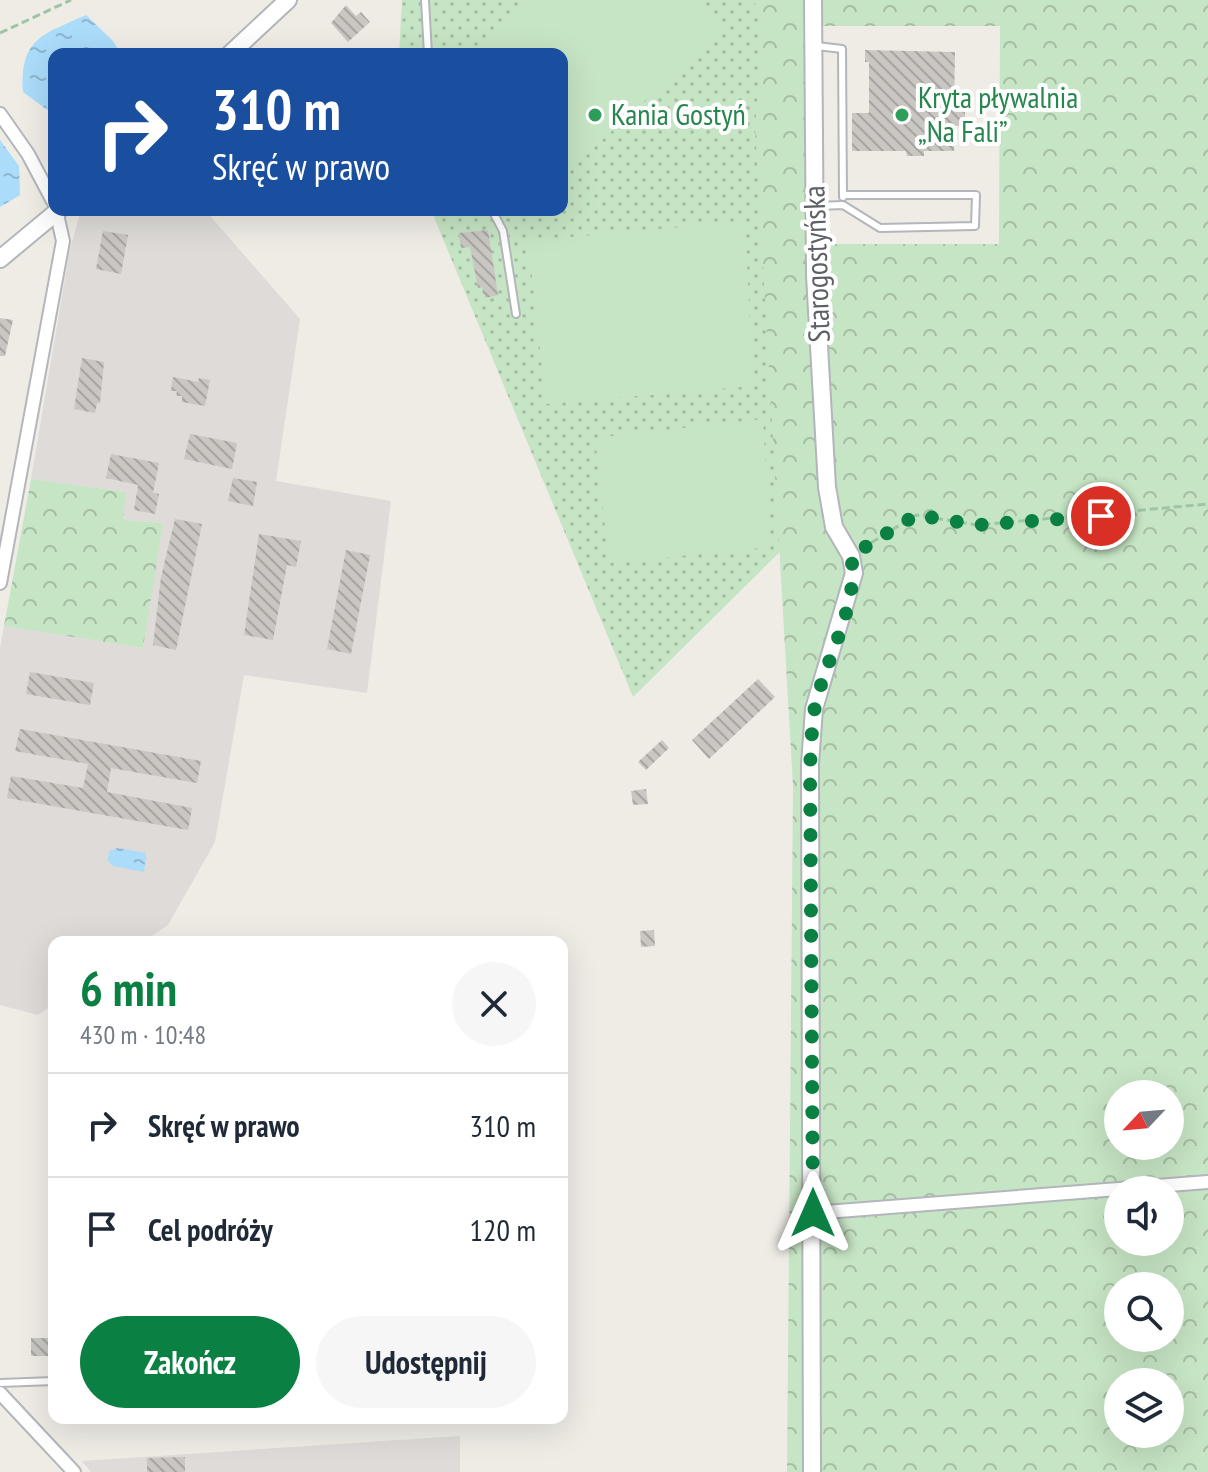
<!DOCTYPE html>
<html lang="pl">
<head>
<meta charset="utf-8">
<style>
  body { margin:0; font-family:"PT Sans Narrow",sans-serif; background:#f6f6f7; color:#1f2937; height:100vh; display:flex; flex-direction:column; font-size:30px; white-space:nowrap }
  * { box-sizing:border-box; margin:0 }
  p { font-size:26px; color:#747a83 }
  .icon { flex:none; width:44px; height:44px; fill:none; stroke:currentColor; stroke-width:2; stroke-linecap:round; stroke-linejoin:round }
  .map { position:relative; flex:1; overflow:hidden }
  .sheet { position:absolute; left:48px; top:936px; width:520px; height:488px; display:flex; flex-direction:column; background:#fff; border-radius:16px; box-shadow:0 8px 32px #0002 }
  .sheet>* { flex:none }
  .hud { position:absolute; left:48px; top:48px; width:520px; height:168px; border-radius:16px; box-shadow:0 8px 32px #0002; background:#1a4fa0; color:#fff; overflow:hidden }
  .needle { width:52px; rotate:244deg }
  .fabs { position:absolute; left:1104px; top:1080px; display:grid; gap:16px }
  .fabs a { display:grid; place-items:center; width:80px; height:80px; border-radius:50%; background:#fff; box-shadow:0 8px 32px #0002; font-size:40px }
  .pin { position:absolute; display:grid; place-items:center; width:68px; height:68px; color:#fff; margin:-34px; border:4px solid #fff; border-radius:50%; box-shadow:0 2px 8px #0007 }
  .me { position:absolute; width:88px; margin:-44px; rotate:0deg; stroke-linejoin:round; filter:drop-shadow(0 0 6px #0008) }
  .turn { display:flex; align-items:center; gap:28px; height:168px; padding:0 32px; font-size:36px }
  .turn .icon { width:104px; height:104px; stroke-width:2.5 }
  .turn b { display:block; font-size:56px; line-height:68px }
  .round { display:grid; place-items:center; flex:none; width:84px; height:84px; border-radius:42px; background:#f6f6f7 }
  .headline { display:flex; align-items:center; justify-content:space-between; height:136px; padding:0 32px }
  h1 { font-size:48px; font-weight:700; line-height:60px; color:#0b8043 }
  .primary-button { display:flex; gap:16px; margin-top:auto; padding:16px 32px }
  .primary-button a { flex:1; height:92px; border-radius:48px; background:#0b8043; color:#fff; font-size:32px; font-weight:700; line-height:92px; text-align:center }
  .primary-button a+a { background:#f6f6f7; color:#1f2937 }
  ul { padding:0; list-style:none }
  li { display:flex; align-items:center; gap:24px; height:104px; padding:0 32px; border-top:2px solid #e0e1e3 }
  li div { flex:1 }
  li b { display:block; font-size:30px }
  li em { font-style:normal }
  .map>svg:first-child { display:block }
  .industrial { fill:#dedbd8 }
  .green { fill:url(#green-dots) }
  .forest { fill:url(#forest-crowns); fill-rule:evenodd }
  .pitch { fill:#c6e5c4 }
  .water { fill:url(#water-ripples) }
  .building { fill:url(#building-back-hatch) }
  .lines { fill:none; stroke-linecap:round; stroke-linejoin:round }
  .lane-casing { stroke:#b3b6ba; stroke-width:10 }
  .street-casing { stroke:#b3b6ba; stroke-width:16 }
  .secondary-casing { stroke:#b2b5ba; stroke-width:20 }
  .path { stroke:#9ec6a6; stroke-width:3; stroke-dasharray:8 4; stroke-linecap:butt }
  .lane { stroke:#fff; stroke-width:6 }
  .street { stroke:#fff; stroke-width:12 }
  .secondary { stroke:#fff; stroke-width:16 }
  .route { stroke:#0b8043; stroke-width:14; stroke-dasharray:0 25.2 }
  .leisure-dot { fill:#2e9e5b; stroke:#fff; stroke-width:3 }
  .labels { text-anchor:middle; stroke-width:8; stroke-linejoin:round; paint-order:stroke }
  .leisure-label { font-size:30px; fill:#27864d; stroke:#fff; text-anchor:start }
  .street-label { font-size:30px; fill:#5d6165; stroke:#fff }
</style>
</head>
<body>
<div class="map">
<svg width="1208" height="1472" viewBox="0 0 1208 1472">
  <defs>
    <pattern id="green-dots" width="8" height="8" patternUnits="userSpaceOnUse" patternTransform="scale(2)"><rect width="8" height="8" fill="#c6e5c4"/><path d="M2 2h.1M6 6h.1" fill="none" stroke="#a4bda3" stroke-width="1.8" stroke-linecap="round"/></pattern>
    <pattern id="forest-crowns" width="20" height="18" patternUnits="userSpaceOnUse" patternTransform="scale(2)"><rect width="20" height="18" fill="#c6e5c4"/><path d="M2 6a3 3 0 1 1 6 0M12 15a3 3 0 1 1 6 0" fill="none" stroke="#a4bda3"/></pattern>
    <pattern id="water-ripples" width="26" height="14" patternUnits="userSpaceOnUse" patternTransform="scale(2)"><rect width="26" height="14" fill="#abdcfa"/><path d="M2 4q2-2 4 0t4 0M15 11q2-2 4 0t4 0" fill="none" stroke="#8eb6ce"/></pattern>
    <pattern id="building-back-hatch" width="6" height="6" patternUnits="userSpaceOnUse" patternTransform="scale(2)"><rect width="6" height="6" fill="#cac7c2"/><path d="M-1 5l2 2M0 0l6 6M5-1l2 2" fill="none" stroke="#a7a5a1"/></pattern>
  </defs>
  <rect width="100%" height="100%" fill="#efece6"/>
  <g class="industrial">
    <polygon points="81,210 205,210 300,319 276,481 391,501 367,693 244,675 215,842 168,925 143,942 54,942 54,1004 38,1015 0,1005 0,648 4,626 143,648 162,523 123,520 125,492 31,479 70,249"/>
    <polygon points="460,1436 460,1472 91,1472 82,1461"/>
  </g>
  <polygon class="green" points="402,0 790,0 792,540 633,697 431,210 562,210 562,54 399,54"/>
  <g class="forest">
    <path d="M754,0H1208V1472H787L793,786L755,127L763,33ZM810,26H1000L999,244H813ZM1118,1094H1170V1146H1118ZM1118,1190H1170V1242H1118ZM1118,1286H1170V1338H1118ZM1118,1382H1170V1434H1118Z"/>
    <polygon points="31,479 126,492 123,520 163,523 143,648 4,626"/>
  </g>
  <g class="pitch">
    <polygon points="532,0 695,0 722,30 562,177 562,54 474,54"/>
    <polygon points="745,221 753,386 546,404 528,241"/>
    <polygon points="763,419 771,547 609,563 595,438"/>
  </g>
  <g class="water">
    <path d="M86,15L113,41L121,54H54V115L23,92C20,38 42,35 86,15Z"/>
    <polygon points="0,140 19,166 20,195 0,207"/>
    <polygon points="118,848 146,853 144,872 113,866 108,861 109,851"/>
  </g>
  <g class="building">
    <polygon points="346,5 356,16 361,12 370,22 348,42 331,23"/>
    <polygon points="865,50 955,52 954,112 965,112 965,126 955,126 954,151 924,151 924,156 907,156 906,151 852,151 852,113 869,113 869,62 865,62"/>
    <polygon points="488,230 498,295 485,298 482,287 478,288 470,247 461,248 459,233"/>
    <polygon points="103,231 128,235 121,274 96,269"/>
    <polygon points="0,318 13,320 5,356 0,356"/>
    <polygon points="82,358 104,362 100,403 97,403 95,413 74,409"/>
    <polygon points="173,377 198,382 199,378 210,380 205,406 182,402 182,396 176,396 177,391 171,391"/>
    <polygon points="190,434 237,443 232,469 184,459"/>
    <polygon points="111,454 159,463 153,493 159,494 155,514 134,510 138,485 106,478"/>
    <polygon points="233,478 257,482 253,506 228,501"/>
    <polygon points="175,519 202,524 176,650 153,645 161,577"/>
    <polygon points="259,534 301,541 296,567 287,565 273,640 244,635"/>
    <polygon points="346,550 370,555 351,654 327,649"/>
    <polygon points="30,672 94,683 90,705 26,694"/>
    <polygon points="758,679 775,697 709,759 692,740"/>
    <polygon points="20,729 201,761 197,783 111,768 107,792 192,808 188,830 7,798 11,776 83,788 88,764 15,751"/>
    <polygon points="662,740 669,748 646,770 638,762"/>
    <polygon points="646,789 648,804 633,805 631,791"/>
    <polygon points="654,930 655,946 641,947 640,931"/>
    <rect x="31" y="1338" width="23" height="18"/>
    <polygon points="185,1457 185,1472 147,1472 147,1458"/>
  </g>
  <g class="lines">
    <defs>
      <g id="lane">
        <polyline points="425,0 428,54"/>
        <polyline points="817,46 842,49 843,197"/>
        <polyline points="818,206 843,205 880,228 975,226 976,195 843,195"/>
        <polyline points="492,210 503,231 516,314"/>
        <polyline points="0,1383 54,1381"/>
      </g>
      <g id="street">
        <polyline points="0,114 28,154 54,203"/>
        <polyline points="0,583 63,241 56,210"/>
        <polyline points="813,1213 1208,1182"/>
        <polyline points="0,1393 74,1472"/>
      </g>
      <g id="secondary">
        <polyline points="230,54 288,0"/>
        <polyline points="0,259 59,210"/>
        <polyline points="812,1472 810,764 814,709 854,573 851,556 834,527 827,487 815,275 813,0"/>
      </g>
    </defs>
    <use href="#lane" class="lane-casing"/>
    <use href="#street" class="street-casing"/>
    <use href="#secondary" class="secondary-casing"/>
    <g class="path">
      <polyline points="0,33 71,0"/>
      <polyline points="861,549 916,515 977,525 1208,504"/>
    </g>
    <use href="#lane" class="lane"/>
    <use href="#street" class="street"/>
    <use href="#secondary" class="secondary"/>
  </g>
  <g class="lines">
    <path class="route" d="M813,1213L810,764C812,746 811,725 815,707C825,659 860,605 851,556L916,515L977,525L1101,516"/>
  </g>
  <g class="leisure-dot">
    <circle cx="595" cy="115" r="8"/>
    <circle cx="902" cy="115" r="8"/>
  </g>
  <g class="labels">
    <g class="leisure-label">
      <text x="918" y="108">Kryta pływalnia<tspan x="918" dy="34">„Na Fali”</tspan></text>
      <text x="611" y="125">Kania Gostyń</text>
    </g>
    <g class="street-label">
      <text transform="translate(817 264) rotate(-92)" y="10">Starogostyńska</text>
    </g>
  </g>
</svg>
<div class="fabs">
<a><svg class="needle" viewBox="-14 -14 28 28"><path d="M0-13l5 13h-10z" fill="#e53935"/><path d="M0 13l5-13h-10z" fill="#747a83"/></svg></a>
<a><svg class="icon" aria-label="sound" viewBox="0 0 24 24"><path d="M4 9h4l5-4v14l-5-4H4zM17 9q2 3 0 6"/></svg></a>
<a><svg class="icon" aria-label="search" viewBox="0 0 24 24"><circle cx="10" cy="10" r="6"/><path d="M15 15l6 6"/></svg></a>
<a><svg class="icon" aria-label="layers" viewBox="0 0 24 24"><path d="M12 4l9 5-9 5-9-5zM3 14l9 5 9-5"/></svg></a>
</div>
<div class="pin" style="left:1101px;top:516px;background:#d93025"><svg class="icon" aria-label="arrive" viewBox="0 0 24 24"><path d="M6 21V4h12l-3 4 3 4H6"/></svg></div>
<svg class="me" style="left:813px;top:1213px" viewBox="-20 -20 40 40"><path d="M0-17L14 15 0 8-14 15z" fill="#0b8043" stroke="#fff" stroke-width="4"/></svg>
<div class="hud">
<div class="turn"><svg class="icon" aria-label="right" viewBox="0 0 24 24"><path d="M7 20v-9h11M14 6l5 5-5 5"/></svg><div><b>310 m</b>Skręć w prawo</div></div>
</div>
<section class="sheet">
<div class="headline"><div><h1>6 min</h1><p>430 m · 10:48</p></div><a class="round"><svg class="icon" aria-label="close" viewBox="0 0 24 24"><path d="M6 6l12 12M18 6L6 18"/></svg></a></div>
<ul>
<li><svg class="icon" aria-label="right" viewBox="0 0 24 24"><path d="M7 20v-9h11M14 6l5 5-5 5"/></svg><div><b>Skręć w prawo</b></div><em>310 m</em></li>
<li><svg class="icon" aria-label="arrive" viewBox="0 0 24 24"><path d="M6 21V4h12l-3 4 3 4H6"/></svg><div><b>Cel podróży</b></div><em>120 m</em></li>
</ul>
<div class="primary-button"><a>Zakończ</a><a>Udostępnij</a></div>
</section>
</div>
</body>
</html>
